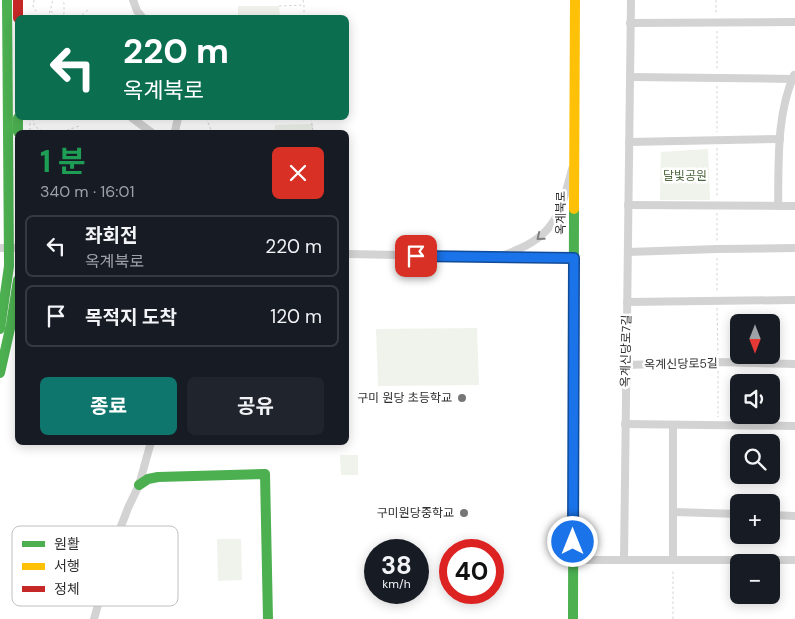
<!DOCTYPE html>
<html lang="ko">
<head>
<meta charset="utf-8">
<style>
  body { margin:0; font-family:"DM Sans","Noto Sans KR",sans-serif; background:#20242c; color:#f1f3f6; height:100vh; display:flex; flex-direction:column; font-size:19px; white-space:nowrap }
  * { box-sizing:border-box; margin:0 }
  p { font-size:16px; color:#9ea1a6 }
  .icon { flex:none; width:28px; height:28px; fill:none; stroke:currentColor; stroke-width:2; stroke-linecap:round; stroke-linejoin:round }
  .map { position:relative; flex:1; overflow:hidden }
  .sheet { position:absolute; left:15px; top:130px; width:334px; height:315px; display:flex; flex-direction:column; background:#171b24; border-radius:8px; box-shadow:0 2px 12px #0003 }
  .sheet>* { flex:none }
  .banner { position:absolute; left:15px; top:15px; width:334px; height:105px; border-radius:8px; box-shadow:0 2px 12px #0003; background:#0b6e4f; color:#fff; overflow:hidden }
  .needle { width:32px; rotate:180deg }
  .buttons { position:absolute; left:730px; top:314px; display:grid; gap:10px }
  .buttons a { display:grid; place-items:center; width:50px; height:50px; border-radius:8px; background:#171b24; box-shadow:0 2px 12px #0003; font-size:25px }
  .speed { position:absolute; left:364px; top:539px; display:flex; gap:10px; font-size:25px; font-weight:700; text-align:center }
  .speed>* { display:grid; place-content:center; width:65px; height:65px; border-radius:50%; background:#171b24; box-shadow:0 2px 12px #0003; line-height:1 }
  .speed small { font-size:12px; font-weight:400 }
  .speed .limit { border:8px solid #d22; background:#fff; color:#111 }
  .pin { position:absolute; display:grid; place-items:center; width:42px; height:42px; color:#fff; margin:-21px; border-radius:10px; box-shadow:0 2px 8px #0006 }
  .me { position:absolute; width:55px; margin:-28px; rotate:0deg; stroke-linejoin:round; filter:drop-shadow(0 0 4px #0008) }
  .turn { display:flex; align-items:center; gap:18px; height:105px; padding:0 25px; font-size:22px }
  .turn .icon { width:65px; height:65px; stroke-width:2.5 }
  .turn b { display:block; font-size:35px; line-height:42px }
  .round { display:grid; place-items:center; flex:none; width:52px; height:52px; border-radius:8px; background:#20242c }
  .head { display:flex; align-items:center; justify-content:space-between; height:85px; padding:0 25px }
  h1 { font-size:30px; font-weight:700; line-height:38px; color:#1e9e55 }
  .action { display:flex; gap:10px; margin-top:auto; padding:10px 25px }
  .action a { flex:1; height:58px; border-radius:8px; background:#0f766e; color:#fff; font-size:20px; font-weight:700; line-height:58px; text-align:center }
  .action a+a { background:#20242c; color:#f1f3f6 }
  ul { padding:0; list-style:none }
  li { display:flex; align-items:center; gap:15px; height:62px; margin:0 10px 8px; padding:0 15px; border:2px solid #363941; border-radius:8px }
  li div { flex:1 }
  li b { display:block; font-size:19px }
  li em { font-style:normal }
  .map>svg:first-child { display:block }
  .green { fill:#f0f3ec }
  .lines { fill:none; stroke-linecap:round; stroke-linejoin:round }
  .path { stroke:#d3d3d3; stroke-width:1; stroke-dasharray:2.5 2.5; stroke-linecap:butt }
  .street { stroke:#d3d3d3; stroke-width:8 }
  .fast { stroke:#4caf50; stroke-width:10 }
  .slow { stroke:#ffc107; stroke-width:10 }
  .jam { stroke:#c62828; stroke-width:10 }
  .oneway { stroke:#808080 }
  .route-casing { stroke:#114b97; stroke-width:12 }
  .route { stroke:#1a73e8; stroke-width:9 }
  .poi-dot { fill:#777; stroke:#fff; stroke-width:2 }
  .labels { text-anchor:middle; stroke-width:5; stroke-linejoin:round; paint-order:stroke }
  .park-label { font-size:12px; fill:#4d663f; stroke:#fff }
  .street-label { font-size:12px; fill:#2e2e2e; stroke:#fff }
  .poi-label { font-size:12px; fill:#2e2e2e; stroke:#fff; text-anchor:end }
  .key { fill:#fff; stroke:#c0c0c0; stroke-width:1 }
  .key-label { font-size:14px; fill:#2e2e2e }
</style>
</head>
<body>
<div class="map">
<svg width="795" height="619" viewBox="0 0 795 619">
  <rect width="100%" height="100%" fill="#fff"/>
  <g class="green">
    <polygon points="238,6 279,6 280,17 238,17"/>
    <polygon points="313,124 313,132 275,132 275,125"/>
    <polygon points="708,149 710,200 660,200 661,152"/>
    <polygon points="477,328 479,385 378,386 376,329"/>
    <polygon points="340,455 358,455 358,475 341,475"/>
    <polygon points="217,539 241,539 242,580 218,581"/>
  </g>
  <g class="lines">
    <g class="path">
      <polyline points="34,0 33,7 37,12"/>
      <polyline points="303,0 304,5 304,18"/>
      <polyline points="716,0 716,14"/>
      <polyline points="279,6 304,5"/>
      <polyline points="51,11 57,18"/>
      <polyline points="48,18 53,0"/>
      <polyline points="60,18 64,14 64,3 62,0"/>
      <polyline points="78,18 88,10"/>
      <polyline points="717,31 717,69"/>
      <polyline points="717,86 717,132"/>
      <polyline points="30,118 30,132"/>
      <path d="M33,118C33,127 37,128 44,132"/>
      <polyline points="206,118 212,132"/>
      <polyline points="311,118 313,132"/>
      <polyline points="62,132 79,126 79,124"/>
      <polyline points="717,148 717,197"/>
      <polyline points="717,213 717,242"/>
      <polyline points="717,258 717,292"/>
      <polyline points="717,308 718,354"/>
      <polyline points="718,371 718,417"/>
      <polyline points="673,619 673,569"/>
    </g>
    <g class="street">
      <polyline points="133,0 137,11 143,18"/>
      <polyline points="630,23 795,22"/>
      <polyline points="630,77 795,79"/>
      <polyline points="132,118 151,132"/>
      <polyline points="175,131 178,118"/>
      <polyline points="629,142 780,139"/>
      <polyline points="628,205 795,206"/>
      <path d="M778,206C779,162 776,116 794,75"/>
      <polyline points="0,248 18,248"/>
      <polyline points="628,252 717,249 795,248"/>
      <polyline points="346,254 574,258"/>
      <path d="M503,255C510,254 515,250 521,248C558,232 563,203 572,169"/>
      <polyline points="627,302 795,300"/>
      <polyline points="626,365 718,362 795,364"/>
      <polyline points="625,424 795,426"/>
      <polyline points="673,425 673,560"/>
      <polyline points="674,512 739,514"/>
      <polyline points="771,515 795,516"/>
      <polyline points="573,560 795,560"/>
      <polyline points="624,560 631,0"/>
      <polyline points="94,619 118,534 128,508 139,485 151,442"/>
    </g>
    <g class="fast">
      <polyline points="18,118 18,132"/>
      <polyline points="0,329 9,266 7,0"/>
      <polyline points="0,373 11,324 18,280"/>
      <polyline points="139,485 148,479 158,477 265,474 268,619"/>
      <polyline points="573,619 574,209"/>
    </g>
    <polyline class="slow" points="574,209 575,0"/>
    <polyline class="jam" points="18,0 18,18"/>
  </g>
  <defs><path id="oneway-chevron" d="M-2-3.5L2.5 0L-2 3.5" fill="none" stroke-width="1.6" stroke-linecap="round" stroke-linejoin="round" transform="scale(1.25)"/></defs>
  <use class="oneway" href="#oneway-chevron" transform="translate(540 237) rotate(141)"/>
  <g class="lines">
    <defs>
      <polyline id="route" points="416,256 574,258 573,542"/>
    </defs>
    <use href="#route" class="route-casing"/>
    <use href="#route" class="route"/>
  </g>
  <g class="poi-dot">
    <circle cx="462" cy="398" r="5"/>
    <circle cx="464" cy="513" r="5"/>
  </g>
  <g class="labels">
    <g class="park-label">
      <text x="685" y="180">달빛공원</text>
    </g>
    <g class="street-label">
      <text transform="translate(561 213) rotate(-90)" y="4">옥계북로</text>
      <text transform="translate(626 351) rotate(-89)" y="4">옥계신당로7길</text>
      <text transform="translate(681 364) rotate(-1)" y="4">옥계신당로5길</text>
    </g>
    <g class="poi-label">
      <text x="452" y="402">구미 원당 초등학교</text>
      <text x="454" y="517">구미원당중학교</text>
    </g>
  </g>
  <rect x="12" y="526" width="166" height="80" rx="8" class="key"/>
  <rect x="22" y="541" width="23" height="6" fill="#4caf50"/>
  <rect x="22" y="563" width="23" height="7" fill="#ffc107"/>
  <rect x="22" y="586" width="23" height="6" fill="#c62828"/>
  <g class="key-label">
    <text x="54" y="549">원활</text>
    <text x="54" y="571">서행</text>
    <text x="54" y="594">정체</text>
  </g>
</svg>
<div class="buttons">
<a><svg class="needle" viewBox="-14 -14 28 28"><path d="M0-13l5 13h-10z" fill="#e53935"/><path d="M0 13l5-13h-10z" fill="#9ea1a6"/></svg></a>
<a><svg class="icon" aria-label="sound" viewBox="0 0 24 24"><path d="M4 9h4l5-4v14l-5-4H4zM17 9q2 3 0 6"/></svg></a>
<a><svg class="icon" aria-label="search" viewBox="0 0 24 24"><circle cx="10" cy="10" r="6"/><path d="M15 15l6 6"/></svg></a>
<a>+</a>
<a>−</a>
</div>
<div class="speed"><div>38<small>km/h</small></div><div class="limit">40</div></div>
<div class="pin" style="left:416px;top:256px;background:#d93025"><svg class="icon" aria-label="arrive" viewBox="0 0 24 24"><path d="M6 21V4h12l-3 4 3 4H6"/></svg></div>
<svg class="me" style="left:573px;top:542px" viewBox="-20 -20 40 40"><circle r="17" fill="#1a73e8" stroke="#fff" stroke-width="3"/><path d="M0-11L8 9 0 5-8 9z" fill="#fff"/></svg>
<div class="banner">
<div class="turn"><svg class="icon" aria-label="left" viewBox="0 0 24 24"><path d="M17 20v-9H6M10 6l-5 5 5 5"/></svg><div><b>220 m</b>옥계북로</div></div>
</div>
<section class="sheet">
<div class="head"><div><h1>1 분</h1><p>340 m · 16:01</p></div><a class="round" style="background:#d93025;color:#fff"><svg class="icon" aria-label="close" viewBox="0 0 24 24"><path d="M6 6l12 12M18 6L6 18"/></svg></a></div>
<ul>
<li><svg class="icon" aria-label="left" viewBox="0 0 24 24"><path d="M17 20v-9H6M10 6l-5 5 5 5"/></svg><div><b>좌회전</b><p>옥계북로</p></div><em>220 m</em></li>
<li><svg class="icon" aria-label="arrive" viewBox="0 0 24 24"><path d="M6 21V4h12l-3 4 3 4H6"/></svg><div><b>목적지 도착</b></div><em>120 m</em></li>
</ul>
<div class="action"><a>종료</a><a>공유</a></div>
</section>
</div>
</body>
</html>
